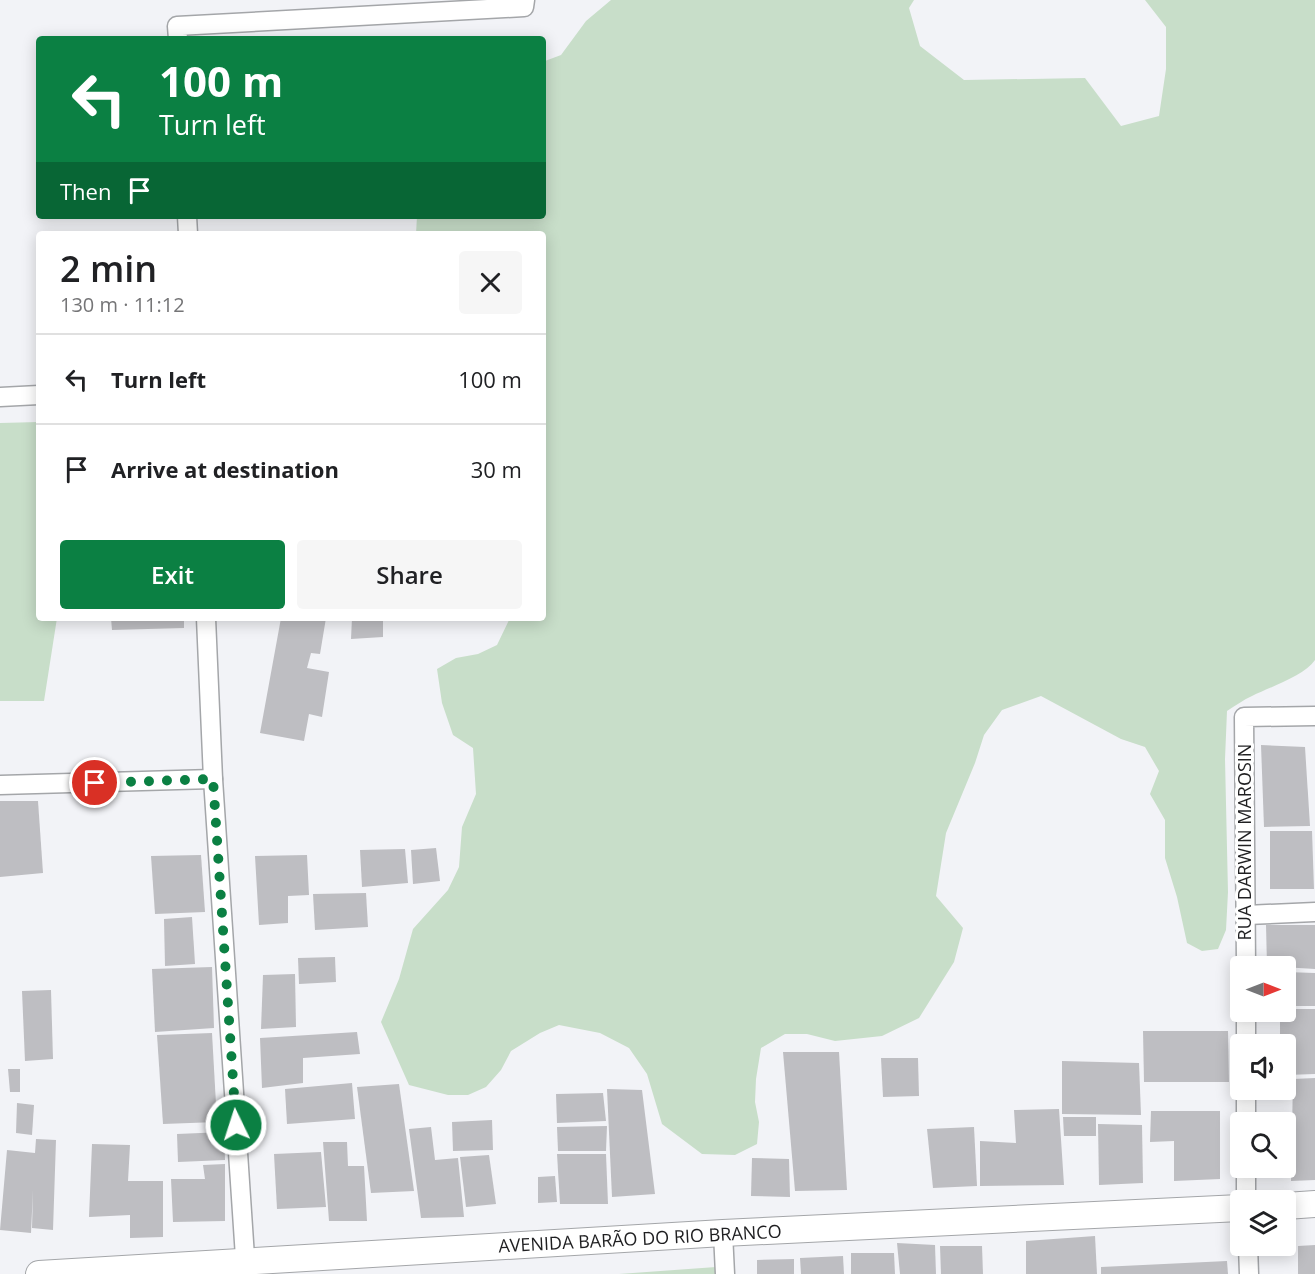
<!DOCTYPE html>
<html lang="en">
<head>
<meta charset="utf-8">
<style>
  body { margin:0; font-family:"Open Sans",sans-serif; background:#f6f6f6; color:#202124; height:100vh; display:flex; flex-direction:column; font-size:22px; white-space:nowrap }
  * { box-sizing:border-box; margin:0 }
  p { font-size:20px; color:#757577 }
  .icon { flex:none; width:33px; height:33px; fill:none; stroke:currentColor; stroke-width:2; stroke-linecap:round; stroke-linejoin:round }
  .map { position:relative; flex:1; overflow:hidden }
  .side { position:absolute; left:36px; top:231px; width:510px; height:390px; display:flex; flex-direction:column; background:#fff; border-radius:6px; box-shadow:0 3px 15px #0003 }
  .side>* { flex:none }
  .guide { position:absolute; left:36px; top:36px; width:510px; height:183px; border-radius:6px; box-shadow:0 3px 15px #0003; background:#0b8043; color:#fff; overflow:hidden }
  .needle { width:39px; rotate:90deg }
  .controls { position:absolute; left:1230px; top:956px; display:grid; gap:12px }
  .controls a { display:grid; place-items:center; width:66px; height:66px; border-radius:6px; background:#fff; box-shadow:0 3px 15px #0003; font-size:30px }
  .pin { position:absolute; display:grid; place-items:center; width:51px; height:51px; color:#fff; margin:-26px; border:3px solid #fff; border-radius:50%; box-shadow:0 2px 6px #0007 }
  .me { position:absolute; width:66px; margin:-33px; rotate:356deg; stroke-linejoin:round; filter:drop-shadow(0 0 4px #0008) }
  .turn { display:flex; align-items:center; gap:21px; height:126px; padding:0 24px; font-size:27px }
  .turn .icon { width:78px; height:78px; stroke-width:2.5 }
  .turn b { display:block; font-size:42px; line-height:51px }
  .then { display:flex; align-items:center; height:57px; padding:0 24px; background:#0003; gap:12px; font-size:22px }
  .round { display:grid; place-items:center; flex:none; width:63px; height:63px; border-radius:6px; background:#f6f6f6 }
  .headline { display:flex; align-items:center; justify-content:space-between; height:102px; padding:0 24px }
  h1 { font-size:36px; font-weight:600; line-height:45px }
  .button { display:flex; gap:12px; margin-top:auto; padding:12px 24px }
  .button a { flex:1; height:69px; border-radius:6px; background:#0b8043; color:#fff; font-size:24px; font-weight:600; line-height:69px; text-align:center }
  .button a+a { background:#f6f6f6; color:#202124 }
  ul { padding:0; list-style:none }
  li { display:flex; align-items:center; gap:18px; height:90px; padding:0 24px; border-top:2px solid #e0e0e0 }
  li div { flex:1 }
  li b { display:block; font-size:22px }
  li em { font-style:normal }
  .map>svg:first-child { display:block }
  .green { fill:#c8dec9 }
  .building { fill:#bebec2 }
  .lines { fill:none; stroke-linecap:round; stroke-linejoin:round }
  .minor-casing { stroke:#a4a6a9; stroke-width:21 }
  .secondary-casing { stroke:#a4a6a9; stroke-width:28 }
  .minor { stroke:#fff; stroke-width:18 }
  .secondary { stroke:#fff; stroke-width:26 }
  .route { stroke:#0b8043; stroke-width:10; stroke-dasharray:0 18 }
  .labels { text-anchor:middle; stroke-width:6; stroke-linejoin:round; paint-order:stroke }
  .street-label { font-size:18px; fill:#1f1f21; stroke:#fff }
</style>
</head>
<body>
<div class="map">
<svg width="1315" height="1274" viewBox="0 0 1315 1274">
  <rect width="100%" height="100%" fill="#f2f3f7"/>
  <g class="green">
    <path d="M611,0H914L909,8L920,46L964,80L1085,78L1121,126L1159,116L1166,69V27L1145,0H1315V660C1304,676 1270,687 1252,696C1243,700 1235,706 1227,711L1225,759L1228,892L1226,930L1218,949L1202,951L1187,943L1177,897L1165,858V820L1150,794L1159,771L1145,747L1121,739L1041,696L1002,710L984,735L975,763L946,833L936,896L963,928L954,962L919,1018L882,1036L835,1041L807,1034H785L761,1048L756,1079L755,1102L759,1122L757,1144L735,1155L702,1154L662,1124L647,1074L629,1048L600,1033L559,1025L540,1033L511,1051L501,1070L486,1087L468,1095H448L409,1085L381,1022L399,979L413,929L448,890L459,867L462,827L476,794L473,748L453,735L442,703L437,669L456,658L478,654L497,645L510,618H543V234H416L417,216H543V59L545,61L561,55L586,21Z"/>
    <polygon points="39,422 39,618 57,618 44,701 0,701 0,423"/>
    <polygon points="716,1267 717,1274 619,1274"/>
  </g>
  <g class="building">
    <polygon points="111,618 184,618 184,628 112,630"/>
    <polygon points="281,618 326,618 320,654 311,653 307,668 329,672 322,717 309,714 304,741 260,733"/>
    <polygon points="352,618 383,618 383,637 351,639"/>
    <polygon points="1261,745 1305,747 1310,826 1264,827"/>
    <polygon points="0,801 38,801 43,873 0,877"/>
    <polygon points="1270,831 1312,831 1314,889 1270,889"/>
    <polygon points="436,848 440,881 413,884 411,850"/>
    <polygon points="405,849 408,883 362,887 360,850"/>
    <polygon points="201,855 205,912 155,914 151,856"/>
    <polygon points="307,855 309,895 288,896 288,923 259,925 255,856"/>
    <polygon points="366,893 368,927 315,930 313,894"/>
    <polygon points="192,917 195,964 165,966 164,919"/>
    <polygon points="1266,925 1315,925 1315,969 1267,966"/>
    <polygon points="335,957 336,982 299,984 298,958"/>
    <polygon points="212,967 214,1028 155,1032 152,969"/>
    <polygon points="1286,972 1315,973 1315,1006 1286,1006"/>
    <polygon points="295,974 296,1027 261,1029 263,975"/>
    <polygon points="51,990 53,1059 25,1061 22,991"/>
    <polygon points="1286,1009 1315,1009 1315,1074 1286,1075 1286,1044 1280,1044 1280,1011 1286,1011"/>
    <polygon points="1143,1031 1228,1031 1229,1082 1144,1082"/>
    <polygon points="357,1032 360,1054 303,1058 303,1083 262,1088 260,1038"/>
    <polygon points="212,1033 217,1122 163,1124 157,1035"/>
    <polygon points="783,1052 839,1052 847,1190 795,1191"/>
    <polygon points="881,1058 918,1058 919,1096 883,1097"/>
    <polygon points="1062,1061 1139,1063 1141,1115 1062,1114"/>
    <polygon points="8,1069 20,1069 20,1092 10,1092"/>
    <polygon points="1315,1078 1315,1180 1291,1181 1293,1079"/>
    <polygon points="352,1083 355,1119 287,1124 285,1089"/>
    <polygon points="399,1084 414,1191 371,1193 357,1087"/>
    <polygon points="607,1089 642,1090 655,1194 612,1197"/>
    <polygon points="603,1093 606,1121 557,1123 556,1094"/>
    <polygon points="17,1103 34,1105 32,1135 16,1133"/>
    <polygon points="1059,1109 1064,1185 980,1186 980,1141 1016,1143 1014,1110"/>
    <polygon points="1151,1111 1220,1111 1220,1179 1174,1181 1174,1141 1150,1142"/>
    <polygon points="1063,1117 1096,1117 1096,1136 1064,1136"/>
    <polygon points="492,1120 493,1150 453,1151 452,1122"/>
    <polygon points="1098,1124 1142,1125 1143,1183 1099,1185"/>
    <polygon points="607,1126 606,1151 558,1151 557,1127"/>
    <polygon points="431,1127 435,1160 458,1158 464,1217 421,1218 409,1129"/>
    <polygon points="974,1127 977,1186 933,1188 927,1129"/>
    <polygon points="224,1132 225,1160 178,1162 177,1134"/>
    <polygon points="36,1139 56,1140 53,1230 32,1228 33,1190 31,1233 0,1230 7,1150 35,1153"/>
    <polygon points="323,1142 347,1142 348,1166 364,1166 367,1221 329,1221"/>
    <polygon points="92,1144 130,1145 128,1181 163,1181 163,1237 130,1238 130,1215 89,1217"/>
    <polygon points="321,1152 326,1207 277,1209 274,1154"/>
    <polygon points="557,1154 606,1154 608,1204 560,1204"/>
    <polygon points="489,1155 496,1204 466,1207 460,1157"/>
    <polygon points="752,1158 789,1159 790,1197 751,1196"/>
    <polygon points="225,1164 225,1221 173,1222 171,1179 205,1179 203,1165"/>
    <polygon points="555,1176 557,1202 538,1203 538,1177"/>
    <polygon points="1095,1236 1097,1274 1026,1274 1026,1241"/>
    <polygon points="897,1243 935,1245 936,1274 900,1274"/>
    <polygon points="1315,1245 1315,1274 1298,1274 1298,1246"/>
    <polygon points="940,1246 982,1246 983,1274 941,1274"/>
    <polygon points="851,1253 894,1253 895,1274 851,1274"/>
    <polygon points="843,1256 844,1274 801,1274 800,1258"/>
    <polygon points="794,1259 794,1274 757,1274 757,1260"/>
    <polygon points="1227,1261 1228,1274 1101,1274 1101,1267"/>
  </g>
  <g class="lines">
    <defs>
      <g id="minor">
        <polyline points="178,39 177,26 524,7 525,0"/>
        <polyline points="187,216 188,234"/>
        <polyline points="0,397 39,395"/>
        <polyline points="206,618 213,779 246,1272"/>
        <polyline points="0,785 213,779"/>
        <polyline points="1246,915 1315,912"/>
        <polyline points="1246,966 1244,717 1315,716"/>
        <polyline points="1246,1011 1246,1044"/>
        <polyline points="1246,1089 1246,1122"/>
        <polyline points="1246,1167 1246,1200"/>
        <polyline points="723,1233 725,1274"/>
        <polyline points="1248,1245 1249,1274"/>
      </g>
      <g id="secondary">
        <polyline points="1286,1206 1315,1204"/>
        <polyline points="39,1274 723,1233 1240,1208"/>
      </g>
    </defs>
    <use href="#minor" class="minor-casing"/>
    <use href="#secondary" class="secondary-casing"/>
    <use href="#minor" class="minor"/>
    <use href="#secondary" class="secondary"/>
  </g>
  <g class="lines">
    <polyline class="route" points="95,783 213,779 236,1125"/>
  </g>
  <g class="labels">
    <g class="street-label">
      <text transform="translate(1245 842) rotate(-90)" y="6">RUA DARWIN MAROSIN</text>
      <text transform="translate(640 1239) rotate(-3)" y="6">AVENIDA BARÃO DO RIO BRANCO</text>
    </g>
  </g>
</svg>
<div class="controls">
<a><svg class="needle" viewBox="-14 -14 28 28"><path d="M0-13l5 13h-10z" fill="#e53935"/><path d="M0 13l5-13h-10z" fill="#757577"/></svg></a>
<a><svg class="icon" aria-label="sound" viewBox="0 0 24 24"><path d="M4 9h4l5-4v14l-5-4H4zM17 9q2 3 0 6"/></svg></a>
<a><svg class="icon" aria-label="search" viewBox="0 0 24 24"><circle cx="10" cy="10" r="6"/><path d="M15 15l6 6"/></svg></a>
<a><svg class="icon" aria-label="layers" viewBox="0 0 24 24"><path d="M12 4l9 5-9 5-9-5zM3 14l9 5 9-5"/></svg></a>
</div>
<div class="pin" style="left:95px;top:783px;background:#d93025"><svg class="icon" aria-label="arrive" viewBox="0 0 24 24"><path d="M6 21V4h12l-3 4 3 4H6"/></svg></div>
<svg class="me" style="left:236px;top:1125px" viewBox="-20 -20 40 40"><circle r="17" fill="#0b8043" stroke="#fff" stroke-width="3"/><path d="M0-11L8 9 0 5-8 9z" fill="#fff"/></svg>
<div class="guide">
<div class="turn"><svg class="icon" aria-label="left" viewBox="0 0 24 24"><path d="M17 20v-9H6M10 6l-5 5 5 5"/></svg><div><b>100 m</b>Turn left</div></div>
<div class="then">Then<svg class="icon" aria-label="arrive" viewBox="0 0 24 24"><path d="M6 21V4h12l-3 4 3 4H6"/></svg></div>
</div>
<section class="side">
<div class="headline"><div><h1>2 min</h1><p>130 m · 11:12</p></div><a class="round"><svg class="icon" aria-label="close" viewBox="0 0 24 24"><path d="M6 6l12 12M18 6L6 18"/></svg></a></div>
<ul>
<li><svg class="icon" aria-label="left" viewBox="0 0 24 24"><path d="M17 20v-9H6M10 6l-5 5 5 5"/></svg><div><b>Turn left</b></div><em>100 m</em></li>
<li><svg class="icon" aria-label="arrive" viewBox="0 0 24 24"><path d="M6 21V4h12l-3 4 3 4H6"/></svg><div><b>Arrive at destination</b></div><em>30 m</em></li>
</ul>
<div class="button"><a>Exit</a><a>Share</a></div>
</section>
</div>
</body>
</html>
